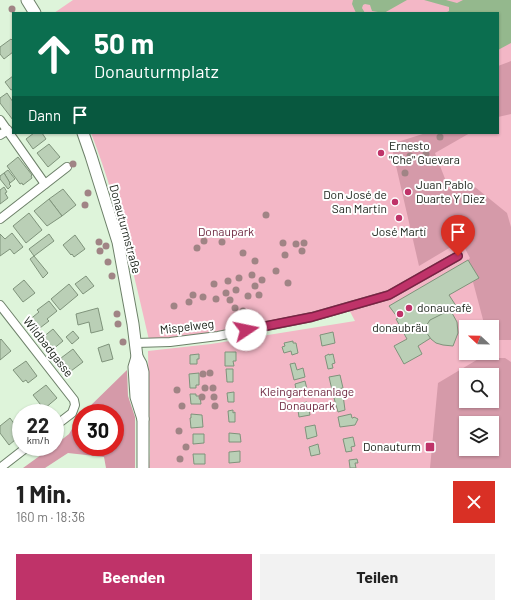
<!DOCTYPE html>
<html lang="de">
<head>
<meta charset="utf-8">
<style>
  body { margin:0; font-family:Barlow,sans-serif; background:#f2f2f2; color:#222; height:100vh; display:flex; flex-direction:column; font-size:15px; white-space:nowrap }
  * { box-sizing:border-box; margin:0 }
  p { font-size:13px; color:#767676 }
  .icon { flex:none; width:22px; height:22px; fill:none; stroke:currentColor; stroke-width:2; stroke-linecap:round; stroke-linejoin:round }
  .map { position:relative; height:468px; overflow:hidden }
  .details { display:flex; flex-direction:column; background:#fff; flex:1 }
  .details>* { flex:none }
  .guide { position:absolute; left:12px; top:12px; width:487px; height:122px; border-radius:0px; box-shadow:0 1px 3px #0004; background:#0b6e4f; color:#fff; overflow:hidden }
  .needle { width:26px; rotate:292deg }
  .buttons { position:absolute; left:459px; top:320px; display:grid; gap:8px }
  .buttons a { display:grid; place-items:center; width:40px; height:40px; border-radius:0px; background:#fff; box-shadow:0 1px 3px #0004; font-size:20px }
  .speed { position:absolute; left:12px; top:404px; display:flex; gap:8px; font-size:20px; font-weight:700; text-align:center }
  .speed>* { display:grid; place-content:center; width:52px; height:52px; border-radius:50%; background:#fff; box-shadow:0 1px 3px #0004; line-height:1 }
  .speed small { font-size:10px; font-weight:400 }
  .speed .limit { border:6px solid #d22; background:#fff; color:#111 }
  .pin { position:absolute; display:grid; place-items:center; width:34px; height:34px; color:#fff; margin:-41px -17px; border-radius:50% 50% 50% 0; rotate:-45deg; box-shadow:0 0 4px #0007 }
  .pin .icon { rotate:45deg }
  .me { position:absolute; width:44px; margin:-22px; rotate:79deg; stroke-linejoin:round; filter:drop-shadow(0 0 3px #0008) }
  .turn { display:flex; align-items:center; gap:14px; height:84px; padding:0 16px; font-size:18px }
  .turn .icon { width:52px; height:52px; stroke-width:2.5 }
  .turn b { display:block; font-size:28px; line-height:34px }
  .then { display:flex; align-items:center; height:38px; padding:0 16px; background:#0003; gap:8px; font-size:15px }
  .round { display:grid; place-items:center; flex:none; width:42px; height:42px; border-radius:0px; background:#f2f2f2 }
  .overview { display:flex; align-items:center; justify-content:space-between; height:68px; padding:0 16px }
  h1 { font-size:24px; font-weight:700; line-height:30px }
  .cta { display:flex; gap:8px; margin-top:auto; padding:8px 16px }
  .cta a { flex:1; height:46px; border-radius:0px; background:#bf3369; color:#fff; font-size:16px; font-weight:700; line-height:46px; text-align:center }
  .cta a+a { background:#f2f2f2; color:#222 }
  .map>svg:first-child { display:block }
  .green { fill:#f3b7c6; fill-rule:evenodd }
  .forest { fill:#d59aa9; fill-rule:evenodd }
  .water { fill:#94b88d }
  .building { fill:#bacfb6; stroke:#7f937b }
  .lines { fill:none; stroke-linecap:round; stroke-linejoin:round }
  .street-casing { stroke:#6d8069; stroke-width:10 }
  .secondary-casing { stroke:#6d8069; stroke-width:13 }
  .street { stroke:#fff; stroke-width:8 }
  .secondary { stroke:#fff; stroke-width:11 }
  .tree { fill:#a08485 }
  .route-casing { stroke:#7c2144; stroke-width:10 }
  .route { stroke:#bf3369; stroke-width:7 }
  .poi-dot { fill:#bf3369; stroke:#fff; stroke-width:1.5 }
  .labels { text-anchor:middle; stroke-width:4; stroke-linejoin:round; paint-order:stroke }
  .poi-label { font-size:12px; fill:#161e15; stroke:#fff; text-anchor:start }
  .street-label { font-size:12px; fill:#161e15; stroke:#fff }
  .park-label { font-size:12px; fill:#6e2840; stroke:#fff }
</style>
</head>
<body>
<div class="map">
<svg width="511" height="468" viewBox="0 0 511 468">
  <rect width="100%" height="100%" fill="#def4da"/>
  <path class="green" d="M73,0H511V468H149L150,452L148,351L211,344L355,321L346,304L221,334L149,340C133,270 117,200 91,133H498V13H54ZM466,327H492V353H466ZM466,375H492V401H466ZM466,423H492V449H466Z"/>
  <g class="forest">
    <polygon points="511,61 511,114 498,117 498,66"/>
    <polygon points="426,133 470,133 435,153 449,189 475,187 507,213 511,227 511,340 492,340 492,327 485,327 473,282 478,278 468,260 470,258 461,241 419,266 391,144"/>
    <path d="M480,358H505L511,362V468H430L438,383ZM466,375H492V401H466ZM466,423H492V449H466Z"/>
    <polygon points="127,370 128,396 135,417 135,468 106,468 104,457 68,453 45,468 23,468 52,447 55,447 55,445 69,434 81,414 81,447 115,447 115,413 83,413"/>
  </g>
  <g class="water">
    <polygon points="353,0 407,0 384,13 372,11 370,5 365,4 363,5 362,8 365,13 356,13 352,4"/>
    <polygon points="424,0 446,0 457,3 463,0 511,0 511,43 498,50 498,13 445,13 449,11 449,7"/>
  </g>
  <g class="building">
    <polygon points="11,39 13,41 13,52 4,59 0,54 0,47"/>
    <polygon points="13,76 13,89 11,90 5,82"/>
    <polygon points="7,93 13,102 13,120 0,103 0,98"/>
    <polygon points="34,133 42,133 46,139 33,149 26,139"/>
    <polygon points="49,144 60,157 48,167 37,153"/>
    <polygon points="18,157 32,175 31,176 32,178 23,185 22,183 20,184 7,166"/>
    <polygon points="8,170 15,179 10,183 4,173"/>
    <polygon points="4,173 10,183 9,184 11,186 8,189 0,179 0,176"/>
    <polygon points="4,187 7,192 5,193 8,198 0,204 0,190"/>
    <polygon points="63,189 76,205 62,216 49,199"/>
    <polygon points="49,199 62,216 47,226 34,211"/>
    <polygon points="29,213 42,230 26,243 13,226"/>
    <polygon points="12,233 23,247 14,254 10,249 0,256 0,234 5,239"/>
    <polygon points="49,234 54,241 34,256 29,249"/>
    <polygon points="75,235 85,249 74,257 72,254 71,255 63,245"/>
    <polygon points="34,256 48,273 43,278 30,259"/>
    <polygon points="468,260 479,278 449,295 458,309 441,319 442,321 440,321 435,326 435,333 437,334 418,346 422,354 404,364 394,346 407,339 396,319 398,318 389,306"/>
    <polygon points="86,276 94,286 83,294 75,284"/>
    <polygon points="24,280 35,293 23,302 13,289"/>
    <polygon points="69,284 78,295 60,310 51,299"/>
    <polygon points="49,301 57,311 47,319 49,321 36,331 28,321 39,312 37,310"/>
    <polygon points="98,308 103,330 91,333 89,322 78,325 76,314"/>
    <polygon points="444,313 452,313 457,322 458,333 453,346 443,345 436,343 431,339 424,329 430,320"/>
    <polygon points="53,329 63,341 52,350 42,338"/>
    <polygon points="73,331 79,338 72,344 66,337"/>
    <polygon points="333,332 335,343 322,346 320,335"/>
    <polygon points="1,339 11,351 0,360 0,340"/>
    <polygon points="293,341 293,343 296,343 298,353 292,355 291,351 284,353 282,347 285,346 284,343"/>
    <polygon points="109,344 113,359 102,362 98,348"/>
    <polygon points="73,349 83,362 71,371 61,358"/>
    <polygon points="225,352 236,352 236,361 233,361 234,366 225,366"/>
    <polygon points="199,354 199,359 197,359 197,364 190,364 190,355"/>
    <polygon points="329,354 329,355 333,354 335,363 332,364 333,368 328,369 325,356"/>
    <polygon points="26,361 37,376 28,383 26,380 23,382 13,370"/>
    <polygon points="295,363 297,370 303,368 305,377 294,380 290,364"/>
    <polygon points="226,369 233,369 233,382 227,382"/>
    <polygon points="199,373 199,385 196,385 196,388 190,388 189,374"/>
    <polygon points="340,375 343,388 332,390 329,377"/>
    <polygon points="305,381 308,393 297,395 295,384"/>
    <polygon points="46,385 57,398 44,409 33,395"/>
    <polygon points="234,392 234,402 228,402 227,393"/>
    <polygon points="190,394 196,394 196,396 200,396 201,404 191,404"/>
    <polygon points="343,395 345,410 338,412 334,398"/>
    <polygon points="307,402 310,415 299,417 297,404"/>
    <polygon points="233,410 233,413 235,412 235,422 229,422 228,411"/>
    <polygon points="191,414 202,415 203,427 191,428 190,418 191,418"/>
    <polygon points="351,414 352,418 353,418 354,417 358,419 355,425 340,427 338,417"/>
    <polygon points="10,418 21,433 21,435 9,445 0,433 0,426"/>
    <polygon points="315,425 317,436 307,439 305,427"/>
    <polygon points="229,433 240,434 241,442 229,442"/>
    <polygon points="193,434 204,434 204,443 193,444"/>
    <polygon points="353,437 355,446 351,447 352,451 346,452 343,439"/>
    <polygon points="318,444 320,454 311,456 309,447"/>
    <polygon points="240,451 240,462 229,463 229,452"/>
    <polygon points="193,454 205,454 205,464 194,464"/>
    <polygon points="357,459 358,463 355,463 356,468 350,468 349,460"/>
  </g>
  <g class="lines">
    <defs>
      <g id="street">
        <polyline points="0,120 45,184"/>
        <polyline points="0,135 8,130"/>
        <polyline points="0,219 67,167"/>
        <polyline points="0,305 74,400 75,405 72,413 55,426"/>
        <polyline points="136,343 170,342 218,336 312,317 389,295 458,256"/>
        <polyline points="0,468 27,447"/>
      </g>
      <g id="secondary">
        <polyline points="27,0 35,13"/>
        <polyline points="83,133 91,156 118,242 133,324 137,357 134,367 136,397 143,419"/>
        <polyline points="137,357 141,364 143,372 143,468"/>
      </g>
    </defs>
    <use href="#street" class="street-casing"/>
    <use href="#secondary" class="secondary-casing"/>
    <use href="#street" class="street"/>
    <use href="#secondary" class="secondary"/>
  </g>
  <g class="tree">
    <circle cx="12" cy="9" r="3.5"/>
    <circle cx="440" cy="137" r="3.5"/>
    <circle cx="426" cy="154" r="3.5"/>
    <circle cx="410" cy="156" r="3.5"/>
    <circle cx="421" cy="162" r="3.5"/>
    <circle cx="73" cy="164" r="3.5"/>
    <circle cx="405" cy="173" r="3.5"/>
    <circle cx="88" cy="193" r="3.5"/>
    <circle cx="85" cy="205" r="3.5"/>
    <circle cx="266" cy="215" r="3.5"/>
    <circle cx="204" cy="241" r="3.5"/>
    <circle cx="99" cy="242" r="3.5"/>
    <circle cx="222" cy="242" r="3.5"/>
    <circle cx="283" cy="243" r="3.5"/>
    <circle cx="304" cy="243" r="3.5"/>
    <circle cx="296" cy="244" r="3.5"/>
    <circle cx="106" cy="246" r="3.5"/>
    <circle cx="197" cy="248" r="3.5"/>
    <circle cx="100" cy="251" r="3.5"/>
    <circle cx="302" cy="251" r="3.5"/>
    <circle cx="243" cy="253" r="3.5"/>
    <circle cx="285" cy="255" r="3.5"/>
    <circle cx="255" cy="261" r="3.5"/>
    <circle cx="108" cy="262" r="3.5"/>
    <circle cx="276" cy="271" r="3.5"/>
    <circle cx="252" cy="275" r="3.5"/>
    <circle cx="112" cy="276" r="3.5"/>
    <circle cx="239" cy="278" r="3.5"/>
    <circle cx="262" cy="280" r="3.5"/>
    <circle cx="228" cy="281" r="3.5"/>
    <circle cx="288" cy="283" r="3.5"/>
    <circle cx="214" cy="284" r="3.5"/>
    <circle cx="255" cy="286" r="3.5"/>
    <circle cx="236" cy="290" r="3.5"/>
    <circle cx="226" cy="293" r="3.5"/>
    <circle cx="193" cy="295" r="3.5"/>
    <circle cx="259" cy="295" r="3.5"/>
    <circle cx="248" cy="296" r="3.5"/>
    <circle cx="203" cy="297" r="3.5"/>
    <circle cx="216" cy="299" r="3.5"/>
    <circle cx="230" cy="300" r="3.5"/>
    <circle cx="189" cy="302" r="3.5"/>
    <circle cx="174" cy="306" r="3.5"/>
    <circle cx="235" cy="308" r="3.5"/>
    <circle cx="243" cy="311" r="3.5"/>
    <circle cx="117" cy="314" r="3.5"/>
    <circle cx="237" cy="322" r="3.5"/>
    <circle cx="118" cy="324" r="3.5"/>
    <circle cx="123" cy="342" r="3.5"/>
    <circle cx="210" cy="373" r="3.5"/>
    <circle cx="203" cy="374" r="3.5"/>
    <circle cx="205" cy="388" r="3.5"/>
    <circle cx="213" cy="388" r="3.5"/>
    <circle cx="177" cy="390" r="3.5"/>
    <circle cx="202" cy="397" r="3.5"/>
    <circle cx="214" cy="397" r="3.5"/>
    <circle cx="182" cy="406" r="3.5"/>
    <circle cx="215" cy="406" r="3.5"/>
    <circle cx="179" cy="431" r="3.5"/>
    <circle cx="186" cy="447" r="3.5"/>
    <circle cx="180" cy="459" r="3.5"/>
  </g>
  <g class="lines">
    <defs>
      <polyline id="route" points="246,330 312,317 389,295 458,256"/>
    </defs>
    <use href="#route" class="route-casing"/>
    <use href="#route" class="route"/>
  </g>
  <g class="poi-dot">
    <circle cx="381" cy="153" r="4"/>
    <circle cx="408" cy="192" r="4"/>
    <circle cx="395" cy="202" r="4"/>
    <circle cx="399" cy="218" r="4"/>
    <circle cx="409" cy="308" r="4"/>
    <circle cx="400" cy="314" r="4"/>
    <rect x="425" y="442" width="10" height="10" rx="2"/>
  </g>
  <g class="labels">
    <g class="poi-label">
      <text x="389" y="150">Ernesto<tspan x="389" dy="14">"Che" Guevara</tspan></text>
      <text x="416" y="189">Juan Pablo<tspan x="416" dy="14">Duarte Y Diez</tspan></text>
      <text x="387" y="199" text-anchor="end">Don José de<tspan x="387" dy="14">San Martin</tspan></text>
      <text x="399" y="236" text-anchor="middle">José Martí</text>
      <text x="417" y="312">donaucafè</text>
      <text x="400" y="332" text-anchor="middle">donaubräu</text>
      <text x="421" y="451" text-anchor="end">Donauturm</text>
    </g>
    <g class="street-label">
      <text transform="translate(125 229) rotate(75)" y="4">Donauturmstraße</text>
      <text transform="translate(187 327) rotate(-7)" y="4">Mispelweg</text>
      <text transform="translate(48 347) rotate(52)" y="4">Wildbadgasse</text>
    </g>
    <g class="park-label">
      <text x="226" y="236">Donaupark</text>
      <text x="307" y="396">Kleingartenanlage<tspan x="307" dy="14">Donaupark</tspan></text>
    </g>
  </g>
</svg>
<div class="buttons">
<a><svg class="needle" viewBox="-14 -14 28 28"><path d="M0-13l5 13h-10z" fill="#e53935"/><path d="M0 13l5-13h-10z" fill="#767676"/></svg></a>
<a><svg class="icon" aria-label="search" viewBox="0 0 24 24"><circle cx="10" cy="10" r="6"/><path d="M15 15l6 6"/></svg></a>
<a><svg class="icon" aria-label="layers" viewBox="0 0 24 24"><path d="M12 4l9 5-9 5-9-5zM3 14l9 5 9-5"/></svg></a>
</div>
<div class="speed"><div>22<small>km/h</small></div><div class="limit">30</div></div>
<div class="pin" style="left:458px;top:256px;background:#d93025"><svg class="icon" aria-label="arrive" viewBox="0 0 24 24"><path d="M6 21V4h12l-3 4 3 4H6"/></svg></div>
<svg class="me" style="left:246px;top:330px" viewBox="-20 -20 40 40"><circle r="19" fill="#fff"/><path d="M0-13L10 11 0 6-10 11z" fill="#bf3369"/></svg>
<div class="guide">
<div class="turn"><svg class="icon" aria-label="ahead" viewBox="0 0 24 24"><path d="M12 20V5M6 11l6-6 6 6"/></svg><div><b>50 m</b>Donauturmplatz</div></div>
<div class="then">Dann<svg class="icon" aria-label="arrive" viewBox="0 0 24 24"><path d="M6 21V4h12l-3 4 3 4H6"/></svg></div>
</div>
</div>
<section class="details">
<div class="overview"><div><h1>1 Min.</h1><p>160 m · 18:36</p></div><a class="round" style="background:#d93025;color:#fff"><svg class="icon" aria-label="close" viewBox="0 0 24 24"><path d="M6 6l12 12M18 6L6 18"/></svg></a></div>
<div class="cta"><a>Beenden</a><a>Teilen</a></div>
</section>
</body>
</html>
